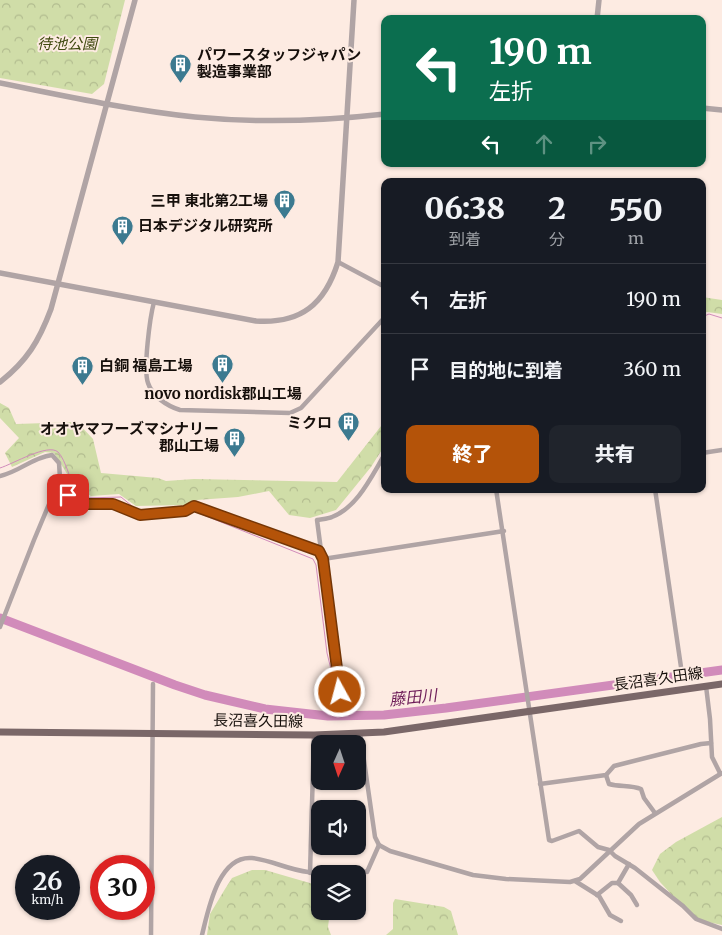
<!DOCTYPE html>
<html lang="ja">
<head>
<meta charset="utf-8">
<style>
  body { margin:0; font-family:Merriweather,"Noto Sans JP",serif; background:#20242c; color:#f1f3f6; height:100vh; display:flex; flex-direction:column; font-size:19px; white-space:nowrap }
  * { box-sizing:border-box; margin:0 }
  p { font-size:16px; color:#9ea1a6 }
  .icon { flex:none; width:28px; height:28px; fill:none; stroke:currentColor; stroke-width:2; stroke-linecap:round; stroke-linejoin:round }
  .map { position:relative; flex:1; overflow:hidden }
  .details { position:absolute; left:381px; top:178px; width:325px; height:315px; display:flex; flex-direction:column; background:#171b24; border-radius:10px; box-shadow:0 1px 4px #0004 }
  .details>* { flex:none }
  .hud { position:absolute; left:381px; top:15px; width:325px; height:152px; border-radius:10px; box-shadow:0 1px 4px #0004; background:#0b6e4f; color:#fff; overflow:hidden }
  .needle { width:32px; rotate:183deg }
  .buttons { position:absolute; left:311px; top:735px; display:grid; gap:10px }
  .buttons a { display:grid; place-items:center; width:55px; height:55px; border-radius:10px; background:#171b24; box-shadow:0 1px 4px #0004; font-size:25px }
  .speed { position:absolute; left:15px; top:855px; display:flex; gap:10px; font-size:25px; font-weight:700; text-align:center }
  .speed>* { display:grid; place-content:center; width:65px; height:65px; border-radius:50%; background:#171b24; box-shadow:0 1px 4px #0004; line-height:1 }
  .speed small { font-size:12px; font-weight:400 }
  .speed .limit { border:8px solid #d22; background:#fff; color:#111 }
  .pin { position:absolute; display:grid; place-items:center; width:42px; height:42px; color:#fff; margin:-21px; border-radius:10px; box-shadow:0 2px 8px #0006 }
  .me { position:absolute; width:55px; margin:-28px; rotate:353deg; stroke-linejoin:round; filter:drop-shadow(0 0 4px #0008) }
  .turn { display:flex; align-items:center; gap:18px; height:105px; padding:0 25px; font-size:22px }
  .turn .icon { width:65px; height:65px; stroke-width:2.5 }
  .turn b { display:block; font-size:35px; line-height:42px }
  .lanes { display:flex; align-items:center; height:48px; padding:0 25px; background:#0003; justify-content:center; gap:25px; direction:ltr }
  .lanes .off { opacity:.35 }
  .eta { display:flex; justify-content:space-evenly; align-items:center; height:85px; text-align:center }
  .eta b { font-size:30px; font-weight:800; line-height:35px }
  .button { display:flex; gap:10px; margin-top:auto; padding:10px 25px }
  .button a { flex:1; height:58px; border-radius:10px; background:#b45309; color:#fff; font-size:20px; font-weight:800; line-height:58px; text-align:center }
  .button a+a { background:#20242c; color:#f1f3f6 }
  ul { padding:0; list-style:none }
  li { display:flex; align-items:center; gap:15px; height:70px; padding:0 25px; border-top:1px solid #363941 }
  li div { flex:1 }
  li b { display:block; font-size:19px }
  li em { font-style:normal }
  .map>svg:first-child { display:block }
  .forest { fill:url(#forest-crowns) }
  .lines { fill:none; stroke-linecap:round; stroke-linejoin:round }
  .stream { stroke:#d18bba; stroke-width:1 }
  .river { stroke:#d18bba; stroke-width:9 }
  .minor { stroke:#b0a4a5; stroke-width:4.5 }
  .tertiary { stroke:#b0a4a5; stroke-width:5.5 }
  .primary { stroke:#7a6768; stroke-width:7 }
  .route-casing { stroke:#753606; stroke-width:12 }
  .route { stroke:#b45309; stroke-width:9 }
  .labels { text-anchor:middle; stroke-width:4; stroke-linejoin:round; paint-order:stroke }
  .park-label { font-size:15px; font-style:italic; fill:#404a10; stroke:#fdebe2 }
  .poi-label { font-size:15px; font-weight:bold; fill:#160f0b; stroke:#fdebe2; text-anchor:start }
  .street-label { font-size:15px; fill:#160f0b; stroke:#fdebe2 }
  .water-label { font-size:16px; font-style:italic; fill:#6e1d59; stroke:#fdebe2 }
</style>
</head>
<body>
<div class="map">
<svg width="722" height="935" viewBox="0 0 722 935">
  <defs>
    <pattern id="forest-crowns" width="20" height="18" patternUnits="userSpaceOnUse" patternTransform="scale(1.25)"><rect width="20" height="18" fill="#d0dda8"/><path d="M2 6a3 3 0 1 1 6 0M12 15a3 3 0 1 1 6 0" fill="none" stroke="#b2bc8f"/></pattern>
  </defs>
  <rect width="100%" height="100%" fill="#fdebe2"/>
  <g class="forest">
    <polygon points="0,0 125,0 104,84 92,94 0,78"/>
    <polygon points="702,297 722,300 722,314 707,312 703,313"/>
    <polygon points="0,403 9,408 16,424 77,422 93,439 101,473 158,478 166,481 194,479 337,482 385,421 385,445 371,467 336,510 310,518 289,515 269,491 238,497 197,500 185,505 136,506 119,494 91,496 74,485 54,453 45,452 12,467 5,453 19,438 0,418"/>
    <polygon points="722,817 722,925 694,919 660,882 652,870 660,854 676,842"/>
    <polygon points="252,870 265,870 320,886 320,911 330,911 328,927 331,935 207,935 210,914 225,889 232,878"/>
    <polygon points="395,899 444,907 451,911 458,935 386,935 393,929 393,903"/>
  </g>
  <g class="lines">
    <g class="stream">
      <polyline points="702,317 709,314 722,318"/>
      <path d="M0,468C13,464 48,443 58,452C66,460 72,485 76,496L85,498L121,497L138,511L186,507"/>
      <polyline points="191,510 313,559 316,565 327,653 339,702"/>
    </g>
    <polyline class="river" points="0,618 175,685 205,695 265,709 328,716 384,715 446,708 722,670"/>
    <g class="minor">
      <polyline points="338,262 385,287"/>
      <path d="M154,302C150,317 143,369 148,383C152,396 167,406 180,410L290,413L301,408L385,317"/>
      <polyline points="702,453 722,450"/>
      <path d="M0,476C21,471 31,458 52,455L59,463L60,478L68,495L82,504H113L140,515L185,511L193,506L319,551L323,559L504,531"/>
      <polyline points="496,489 549,840 552,841 579,831 598,847 609,850 615,856 635,868 683,906 696,919 722,929"/>
      <polyline points="655,489 681,667"/>
      <polyline points="0,627 34,540 60,478"/>
      <polyline points="706,686 710,719 712,757 720,773"/>
      <path d="M342,710L317,520C322,519 328,519 332,517C358,507 372,475 385,454"/>
      <polyline points="360,733 375,837 379,845 390,851 473,875 506,879 570,882 580,879 639,824 722,773"/>
      <path d="M606,775L609,784C620,787 631,785 641,789L644,798L655,813"/>
      <polyline points="540,784 606,775 614,766 701,744 711,743"/>
      <polyline points="629,864 618,883 631,895 637,905"/>
      <polyline points="310,873 314,735"/>
      <polyline points="575,881 599,896 610,915 621,921"/>
      <polyline points="597,895 612,883 618,883"/>
      <polyline points="151,935 153,684"/>
      <path d="M202,935C208,911 218,855 252,858C271,860 289,870 308,872C322,875 336,869 349,868C356,867 361,872 367,872L379,845"/>
    </g>
    <g class="tertiary">
      <polyline points="597,19 599,0"/>
      <path d="M0,83C65,96 129,110 195,117C257,123 323,121 385,114"/>
      <polyline points="702,108 722,110"/>
      <path d="M0,273L256,321C301,324 325,304 338,262L354,0"/>
      <path d="M0,382C27,361 39,341 51,309L135,0"/>
    </g>
    <polyline class="primary" points="0,732 314,735 384,732 722,684"/>
  </g>
  <g class="lines">
    <defs>
      <polyline id="route" points="68,495 82,504 113,504 140,515 185,511 194,506 319,551 323,559 340,692"/>
    </defs>
    <use href="#route" class="route-casing"/>
    <use href="#route" class="route"/>
  </g>
  <defs>
    <symbol id="building-pin" viewBox="-11 -11 22 30"><path d="M0 17L-7.5 6A9.5 9.5 0 1 1 7.5 6Z" fill="#3c7a90" stroke="#fdebe2"/><path d="M-4-6H4V6H1V3H-1V6H-4ZM-2.5-4.3h1.7v1.8h-1.7ZM.8-4.3h1.7v1.8H.8ZM-2.5-1h1.7V.8h-1.7ZM.8-1h1.7V.8H.8Z" fill="#fff"/></symbol>
  </defs>
  <g fill-rule="evenodd">
    <use href="#building-pin" x="168" y="52" width="25" height="34"/>
    <use href="#building-pin" x="272" y="188" width="25" height="34"/>
    <use href="#building-pin" x="110" y="214" width="25" height="34"/>
    <use href="#building-pin" x="210" y="352" width="25" height="34"/>
    <use href="#building-pin" x="70" y="354" width="25" height="34"/>
    <use href="#building-pin" x="336" y="410" width="25" height="34"/>
    <use href="#building-pin" x="222" y="426" width="25" height="34"/>
  </g>
  <g class="labels">
    <g class="park-label">
      <text x="67" y="49">待池公園</text>
    </g>
    <g class="poi-label">
      <text x="197" y="60">パワースタッフジャパン<tspan x="197" dy="17">製造事業部</tspan></text>
      <text x="268" y="206" text-anchor="end">三甲 東北第2工場</text>
      <text x="138" y="231">日本デジタル研究所</text>
      <text x="99" y="371">白銅 福島工場</text>
      <text x="223" y="399" text-anchor="middle">novo nordisk郡山工場</text>
      <text x="332" y="428" text-anchor="end">ミクロ</text>
      <text x="219" y="434" text-anchor="end">オオヤマフーズマシナリー<tspan x="219" dy="17">郡山工場</tspan></text>
    </g>
    <g class="street-label">
      <text transform="translate(658 679) rotate(-8)" y="5">長沼喜久田線</text>
      <text transform="translate(258 721) rotate(1)" y="5">長沼喜久田線</text>
    </g>
    <g class="water-label">
      <text transform="translate(413 697) rotate(-6)" y="6">藤田川</text>
    </g>
  </g>
</svg>
<div class="buttons">
<a><svg class="needle" viewBox="-14 -14 28 28"><path d="M0-13l5 13h-10z" fill="#e53935"/><path d="M0 13l5-13h-10z" fill="#9ea1a6"/></svg></a>
<a><svg class="icon" aria-label="sound" viewBox="0 0 24 24"><path d="M4 9h4l5-4v14l-5-4H4zM17 9q2 3 0 6"/></svg></a>
<a><svg class="icon" aria-label="layers" viewBox="0 0 24 24"><path d="M12 4l9 5-9 5-9-5zM3 14l9 5 9-5"/></svg></a>
</div>
<div class="speed"><div>26<small>km/h</small></div><div class="limit">30</div></div>
<div class="pin" style="left:68px;top:495px;background:#d93025"><svg class="icon" aria-label="arrive" viewBox="0 0 24 24"><path d="M6 21V4h12l-3 4 3 4H6"/></svg></div>
<svg class="me" style="left:340px;top:692px" viewBox="-20 -20 40 40"><circle r="17" fill="#b45309" stroke="#fff" stroke-width="3"/><path d="M0-11L8 9 0 5-8 9z" fill="#fff"/></svg>
<div class="hud">
<div class="turn"><svg class="icon" aria-label="left" viewBox="0 0 24 24"><path d="M17 20v-9H6M10 6l-5 5 5 5"/></svg><div><b>190 m</b>左折</div></div>
<div class="lanes"><svg class="icon" aria-label="left" viewBox="0 0 24 24"><path d="M17 20v-9H6M10 6l-5 5 5 5"/></svg><svg class="icon off" aria-label="ahead" viewBox="0 0 24 24"><path d="M12 20V5M6 11l6-6 6 6"/></svg><svg class="icon off" aria-label="right" viewBox="0 0 24 24"><path d="M7 20v-9h11M14 6l5 5-5 5"/></svg></div>
</div>
<section class="details">
<div class="eta">
<div><b>06:38</b><p>到着</p></div>
<div><b>2</b><p>分</p></div>
<div><b>550</b><p>m</p></div>
</div>
<ul>
<li><svg class="icon" aria-label="left" viewBox="0 0 24 24"><path d="M17 20v-9H6M10 6l-5 5 5 5"/></svg><div><b>左折</b></div><em>190 m</em></li>
<li><svg class="icon" aria-label="arrive" viewBox="0 0 24 24"><path d="M6 21V4h12l-3 4 3 4H6"/></svg><div><b>目的地に到着</b></div><em>360 m</em></li>
</ul>
<div class="button"><a>終了</a><a>共有</a></div>
</section>
</div>
</body>
</html>
